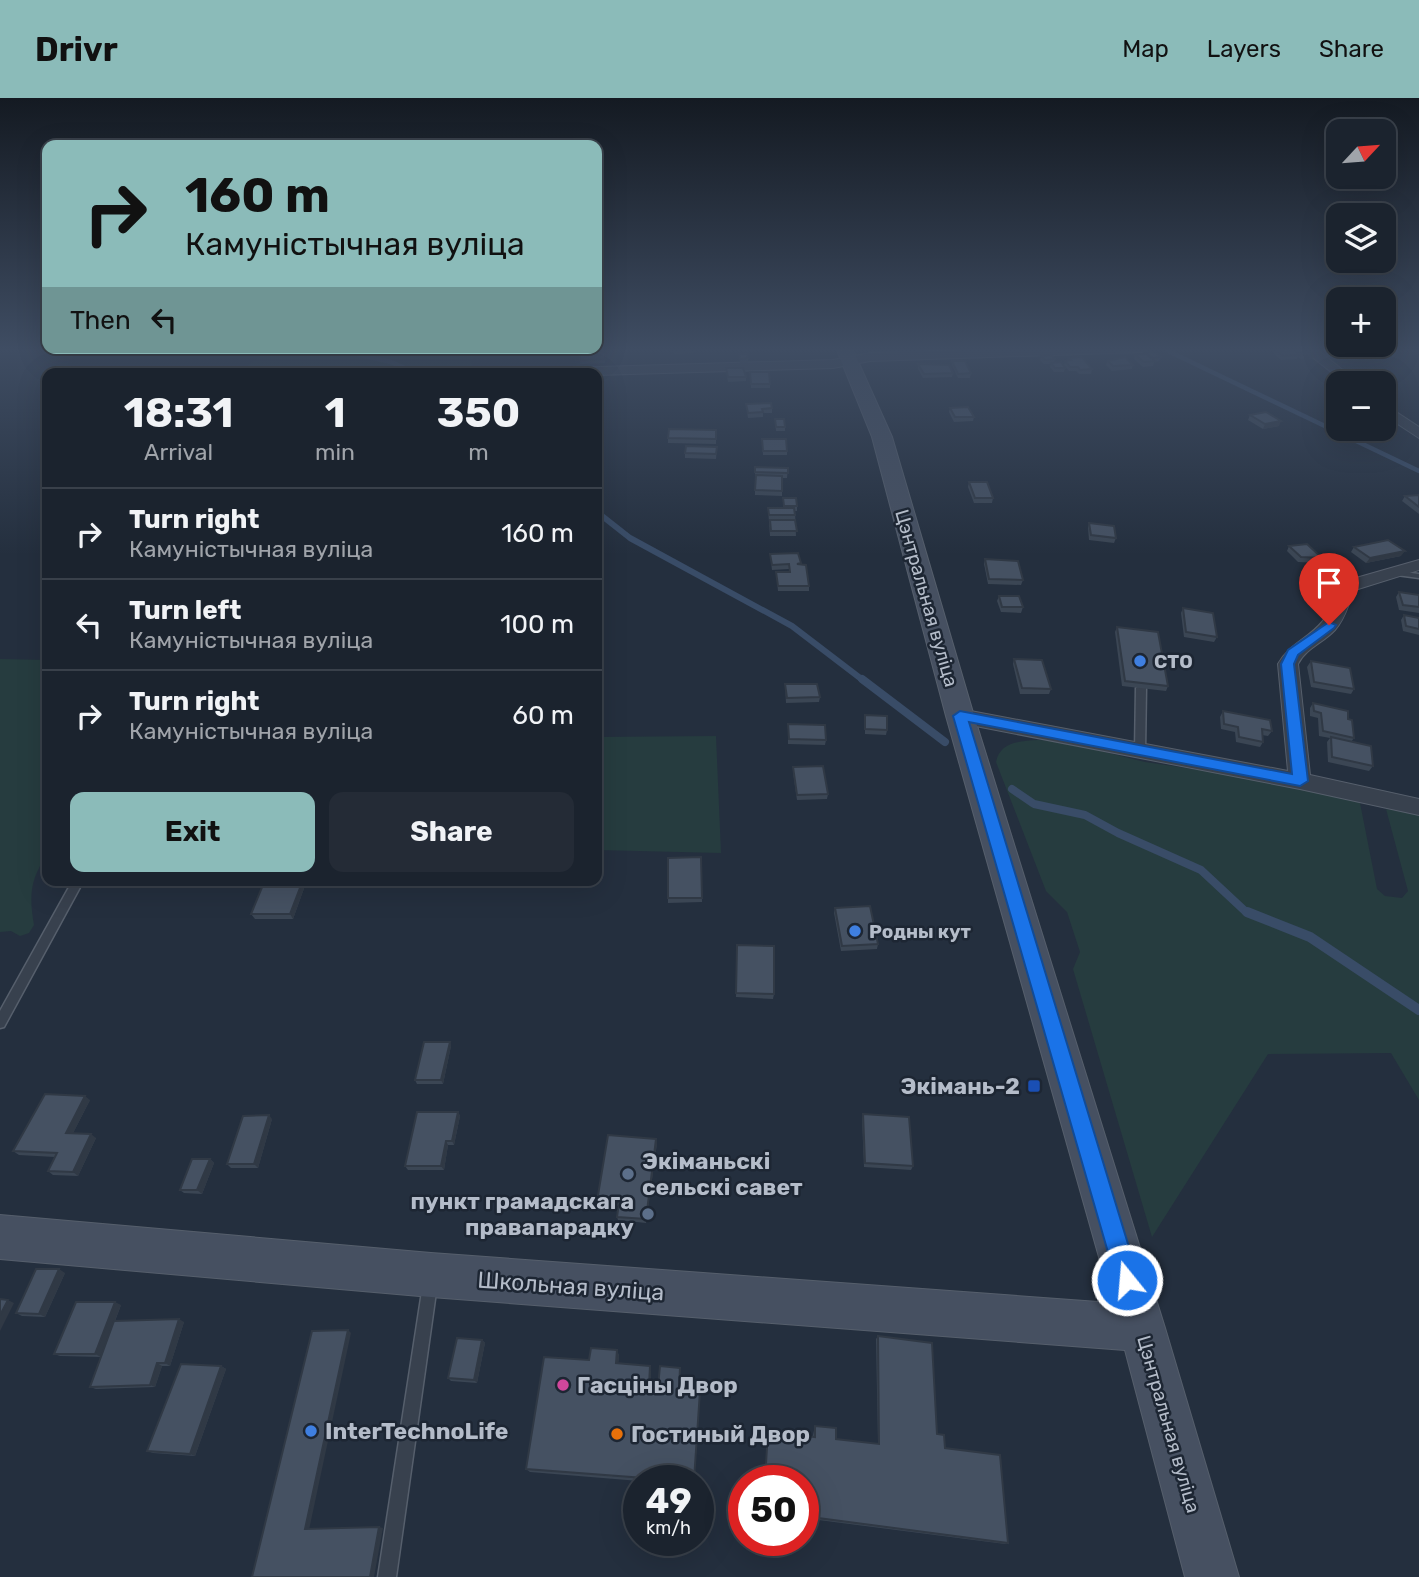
<!DOCTYPE html>
<html lang="en">
<head>
<meta charset="utf-8">
<style>
  body { margin:0; font-family:Rubik,sans-serif; background:#242b36; color:#f1f3f6; height:100vh; display:flex; flex-direction:column; font-size:26px; white-space:nowrap }
  * { box-sizing:border-box; margin:0 }
  p { font-size:23px; color:#a0a4aa }
  .icon { flex:none; width:38px; height:38px; fill:none; stroke:currentColor; stroke-width:2; stroke-linecap:round; stroke-linejoin:round }
  .map { position:relative; flex:1; overflow:hidden }
  .details { position:absolute; left:42px; top:270px; width:560px; height:518px; display:flex; flex-direction:column; background:#1b232e; border-radius:14px; box-shadow:0 7px 28px #0002,0 0 0 2px #39404a }
  .details>* { flex:none }
  .banner { position:absolute; left:42px; top:42px; width:560px; height:214px; border-radius:14px; box-shadow:0 7px 28px #0002,0 0 0 2px #39404a; background:#8bbbb9; color:#111; overflow:hidden }
  .needle { width:46px; rotate:64deg }
  .buttons { position:absolute; left:1326px; top:21px; display:grid; gap:14px }
  .buttons a { display:grid; place-items:center; width:70px; height:70px; border-radius:14px; background:#1b232e; box-shadow:0 7px 28px #0002,0 0 0 2px #39404a; font-size:35px }
  .speed { position:absolute; left:623px; top:1367px; display:flex; gap:14px; font-size:35px; font-weight:700; text-align:center }
  .speed>* { display:grid; place-content:center; width:91px; height:91px; border-radius:50%; background:#1b232e; box-shadow:0 7px 28px #0002,0 0 0 2px #39404a; line-height:1 }
  .speed small { font-size:18px; font-weight:400 }
  .speed .limit { border:10px solid #d22; background:#fff; color:#111 }
  .pin { position:absolute; display:grid; place-items:center; width:60px; height:60px; color:#fff; margin:-72px -30px; border-radius:50% 50% 50% 0; rotate:-45deg; box-shadow:0 0 7px #0007 }
  .pin .icon { rotate:45deg }
  .me { position:absolute; width:77px; margin:-38px; rotate:343deg; stroke-linejoin:round; filter:drop-shadow(0 0 5px #0008) }
  .turn { display:flex; align-items:center; gap:24px; height:147px; padding:0 28px; font-size:32px }
  .turn .icon { width:91px; height:91px; stroke-width:2.5 }
  .turn b { display:block; font-size:49px; line-height:60px }
  .then { display:flex; align-items:center; height:66px; padding:0 28px; background:#0003; gap:14px; font-size:26px }
  .eta { display:flex; justify-content:space-evenly; align-items:center; height:119px; text-align:center }
  .eta b { font-size:42px; font-weight:700; line-height:49px }
  .action { display:flex; gap:14px; margin-top:auto; padding:14px 28px }
  .action a { flex:1; height:80px; border-radius:14px; background:#8bbbb9; color:#111; font-size:28px; font-weight:700; line-height:80px; text-align:center }
  .action a+a { background:#242b36; color:#f1f3f6 }
  ul { padding:0; list-style:none }
  li { display:flex; align-items:center; gap:21px; height:91px; padding:0 28px; border-top:2px solid #39404a }
  li div { flex:1 }
  li b { display:block; font-size:26px }
  li em { font-style:normal }
  header { display:flex; align-items:center; gap:42px; box-sizing:border-box; height:98px; padding:0 35px; background:#8bbbb9; color:#111 }
  header strong { font-size:33px }
  nav { display:flex; gap:38px; margin-inline-start:auto; font-size:24px }
  .map>svg:first-child { display:block }
  .green { fill:#263c3f }
  .lines { fill:none; stroke-linecap:round; stroke-linejoin:round }
  .stream-far3 { stroke:#394c67; stroke-width:4.5 }
  .stream-far2 { stroke:#394c67; stroke-width:6 }
  .stream-far1 { stroke:#394c67; stroke-width:8 }
  .stream { stroke:#394c67; stroke-width:10 }
  .lane-casing { stroke:#565f6c; stroke-width:3 }
  .street-casing { stroke:#565f6c; stroke-width:2 }
  .secondary-casing { stroke:#565f6c; stroke-width:2 }
  .lane { fill:#38414e; fill-rule:evenodd }
  .street { fill:#38414e; fill-rule:evenodd }
  .secondary { fill:#465061; fill-rule:evenodd }
  .wall { fill:#3b4654 }
  .shaded-wall { fill:#303945 }
  .building { fill:#455162; stroke:#303945; stroke-width:2 }
  .route { fill:#1a73e8; stroke:#114b97; stroke-width:2 }
  .shop-dot { fill:#3f7fe0; stroke:#1d2633; stroke-width:2.5 }
  .transit-dot { fill:#1a4fb4; stroke:#1d2633; stroke-width:2.5 }
  .service-dot { fill:#5c6f8a; stroke:#1d2633; stroke-width:2.5 }
  .hotel-dot { fill:#d1479c; stroke:#1d2633; stroke-width:2.5 }
  .food-dot { fill:#e8710a; stroke:#1d2633; stroke-width:2.5 }
  .labels { text-anchor:middle; stroke-width:5; stroke-linejoin:round; paint-order:stroke }
  .street-label { font-size:19px; fill:#b4bcc9; stroke:#1d2633 }
  .poi-label { font-size:19px; font-weight:bold; fill:#b4bcc9; stroke:#1d2633; text-anchor:start }
  .near-poi-label { font-size:23px; font-weight:bold; fill:#b4bcc9; stroke:#1d2633; text-anchor:start }
  .near-street-label { font-size:23px; fill:#b4bcc9; stroke:#1d2633 }
</style>
</head>
<body>
<header>
<strong>Drivr</strong>
<nav><a>Map</a><a>Layers</a><a>Share</a></nav>
</header>
<div class="map">
<svg width="1419" height="1479" viewBox="0 0 1419 1479">
  <rect width="100%" height="100%" fill="#242f3e"/>
  <g class="green">
    <polygon points="270,250 479,250 478,256 471,262 472,270 487,270 486,275 239,275"/>
    <path d="M0,561L47,562V757C30,781 29,798 34,827L29,835L20,838L11,833L0,834Z"/>
    <polygon points="716,638 721,755 597,752 597,639"/>
    <path d="M1038,642L1060,643L1145,664L1227,676L1345,699L1360,705L1377,791L1385,798L1402,800L1408,793L1386,711L1419,716V1002L1391,955L1268,956L1152,1139L1073,871L1080,854L1067,814L1046,793L996,664C1000,644 1020,643 1038,642Z"/>
  </g>
  <g class="lines">
    <g class="stream-far3">
      <polyline points="1168,253 1419,373"/>
      <polyline points="352,255 391,264 416,275"/>
    </g>
    <polyline class="stream-far2" points="597,414 630,440 792,528 864,583"/>
    <g class="stream-far1">
      <polyline points="862,581 945,644"/>
      <polyline points="1012,691 1034,706 1085,717 1118,735 1201,772 1245,813 1252,816"/>
    </g>
    <polyline class="stream" points="1247,814 1310,839 1419,912"/>
    <defs>
      <g id="lane">
        <polygon points="1389,472 1419,476 1419,480 1389,476"/>
        <polygon points="1141,587 1146,590 1145,653 1140,656 1135,653 1136,590"/>
        <polygon points="73,782 84,782 4,929 0,930 0,913"/>
        <polygon points="430,1180 435,1182 437,1187 396,1479 378,1479 423,1187 425,1182"/>
      </g>
      <g id="street">
        <polygon points="1032,250 1148,250 1142,254 870,263 833,270 597,277 597,275 561,274 567,270 833,262 870,255"/>
        <polygon points="1301,250 1315,250 1359,285 1345,285"/>
        <polygon points="1384,306 1419,329 1419,340 1384,317"/>
        <path d="M1419,462V472L1355,492C1348,505 1346,520 1335,532C1323,545 1306,550 1298,566L1310,677L1419,701V717L1300,691L960,625L953,623L950,618L953,613L960,611L1288,673L1278,566C1289,546 1308,541 1322,524C1332,513 1334,497 1342,484Z"/>
      </g>
      <polygon id="secondary" points="836,250 852,250 892,339 974,618 1165,1230 1239,1479 1185,1479 1125,1252 431,1199 0,1161 0,1117 431,1155 1112,1205 946,618 872,339"/>
    </defs>
    <use href="#lane" class="lane-casing"/>
    <use href="#street" class="street-casing"/>
    <use href="#secondary" class="secondary-casing"/>
    <use href="#lane" class="lane"/>
    <use href="#street" class="street"/>
    <use href="#secondary" class="secondary"/>
  </g>
  <g class="wall">
    <polygon points="605,250 605,265 580,266 580,262"/>
    <polygon points="673,250 693,250 694,255 674,256"/>
    <rect x="737" y="250" width="22" height="3"/>
    <polygon points="1303,250 1312,261 1303,262 1298,259 1297,261 1281,262 1273,255 1274,251"/>
    <polygon points="1333,250 1361,250 1367,255 1365,259 1350,260"/>
    <polygon points="1408,250 1419,250 1419,258"/>
    <polygon points="1146,254 1161,259 1159,263 1154,264 1153,268 1143,269 1134,261 1135,257 1145,256"/>
    <polygon points="739,256 748,260 748,265 740,265"/>
    <polygon points="1041,258 1055,261 1054,264 1065,270 1064,274 1054,274 1050,269 1051,266 1044,266 1040,262"/>
    <polygon points="1069,260 1092,271 1091,276 1079,276 1076,273 1069,273 1064,267 1065,263 1068,263"/>
    <polygon points="952,263 971,275 970,280 958,280 952,267"/>
    <polygon points="1108,263 1133,267 1132,271 1112,273 1106,267"/>
    <polygon points="918,266 953,275 952,279 923,280 918,271"/>
    <polygon points="726,270 746,279 746,283 728,284"/>
    <polygon points="750,274 770,286 770,290 751,290"/>
    <polygon points="746,306 772,310 772,315 763,315 763,319 748,320"/>
    <polygon points="950,310 974,319 973,323 954,324 949,314"/>
    <polygon points="1250,317 1279,328 1263,331 1248,322"/>
    <polygon points="775,321 785,329 785,333 776,333"/>
    <polygon points="716,332 716,346 668,345 668,340"/>
    <polygon points="762,341 787,353 787,357 763,357"/>
    <polygon points="717,349 716,361 685,360 685,355"/>
    <polygon points="755,369 788,370 787,380 782,380 782,398 755,397"/>
    <polygon points="969,384 993,400 992,405 974,405 968,389"/>
    <polygon points="1419,397 1419,416 1402,403 1405,398"/>
    <polygon points="783,400 797,408 797,413 795,413 796,438 770,438 768,410 783,410"/>
    <polygon points="1089,425 1116,440 1114,445 1089,442 1088,430"/>
    <polygon points="1289,448 1322,460 1320,465 1298,464 1287,453"/>
    <polygon points="1354,449 1401,458 1366,465 1351,454"/>
    <polygon points="770,456 801,466 809,488 809,493 778,493 776,474 789,474 789,471 772,472"/>
    <polygon points="985,461 1023,482 1021,487 988,486 984,466"/>
    <polygon points="1399,494 1419,497 1419,515 1399,512 1396,499"/>
    <polygon points="999,498 1023,509 1021,515 1001,514 997,503"/>
    <polygon points="1183,510 1217,539 1214,544 1184,539 1181,515"/>
    <polygon points="1404,517 1419,520 1419,537 1403,533 1401,522"/>
    <polygon points="1117,529 1168,588 1166,593 1122,588 1115,534"/>
    <polygon points="1014,561 1051,591 1049,596 1020,596 1013,566"/>
    <polygon points="1311,563 1354,591 1351,596 1311,589 1307,569"/>
    <polygon points="785,586 820,599 819,604 786,605"/>
    <polygon points="1313,605 1348,621 1354,640 1351,644 1373,668 1369,673 1328,664 1327,644 1330,640 1319,638 1318,620 1310,618 1310,610"/>
    <polygon points="1223,613 1272,633 1268,638 1262,637 1263,644 1260,649 1236,644 1235,634 1221,631 1220,619"/>
    <polygon points="865,617 887,632 886,637 865,636"/>
    <polygon points="788,626 826,642 825,647 788,646"/>
    <polygon points="793,669 828,696 827,701 797,702 793,674"/>
    <polygon points="701,759 702,804 668,805 668,800"/>
    <polygon points="132,782 190,782 186,790 134,790 130,785"/>
    <polygon points="307,782 293,821 255,821 251,816"/>
    <polygon points="835,810 878,846 877,851 841,853 834,815"/>
    <polygon points="737,847 774,896 773,901 736,899"/>
    <polygon points="450,944 451,948 443,986 417,986 415,982"/>
    <polygon points="90,1002 73,1035 96,1040 78,1078 53,1077 48,1073 55,1059 19,1057 13,1053"/>
    <polygon points="458,1014 460,1018 454,1047 448,1047 444,1072 408,1072 405,1068"/>
    <polygon points="863,1016 913,1068 911,1072 864,1069 862,1021"/>
    <polygon points="272,1021 258,1070 231,1070 227,1066"/>
    <polygon points="656,1041 657,1045 646,1125 618,1122 617,1119 619,1108 598,1106 597,1103"/>
    <polygon points="210,1061 214,1065 202,1096 184,1095 180,1092"/>
    <polygon points="65,1175 45,1219 22,1218 16,1215"/>
    <polygon points="121,1207 115,1223 184,1224 170,1268 162,1268 155,1289 96,1291 90,1289 101,1259 60,1258 54,1256"/>
    <polygon points="878,1238 945,1350 1008,1445 1005,1446 803,1420 803,1382 815,1328 836,1341 878,1346 876,1241"/>
    <polygon points="482,1242 485,1245 477,1285 451,1283 448,1280"/>
    <polygon points="617,1252 619,1258 618,1265 651,1273 650,1288 658,1289 680,1270 680,1291 694,1382 639,1383 530,1374 526,1371 589,1262"/>
    <polygon points="221,1268 226,1271 195,1358 153,1355 147,1353"/>
  </g>
  <g class="shaded-wall">
    <polygon points="1314,257 1312,261 1303,262 1305,258"/>
    <polygon points="1281,323 1279,328 1263,331 1265,326"/>
    <polygon points="1405,453 1401,458 1366,465 1370,460"/>
    <polygon points="184,782 190,782 186,790 183,785"/>
    <polygon points="303,782 307,782 293,821 290,816"/>
    <polygon points="450,944 451,948 443,986 441,982"/>
    <polygon points="85,998 90,1002 71,1039 66,1035"/>
    <polygon points="458,1014 460,1018 454,1047 452,1043"/>
    <polygon points="269,1017 272,1021 258,1070 254,1066"/>
    <polygon points="91,1036 96,1040 78,1078 73,1074"/>
    <polygon points="656,1041 657,1045 646,1125 646,1121"/>
    <polygon points="446,1043 448,1047 444,1072 441,1068"/>
    <polygon points="210,1061 214,1065 202,1096 197,1092"/>
    <polygon points="59,1171 65,1175 45,1219 39,1216"/>
    <polygon points="8,1202 14,1205 0,1233 0,1217"/>
    <polygon points="115,1204 121,1207 101,1259 95,1256"/>
    <polygon points="179,1221 184,1224 170,1268 165,1265"/>
    <polygon points="348,1232 351,1235 309,1432 305,1431"/>
    <polygon points="482,1242 485,1245 477,1285 474,1282"/>
    <polygon points="617,1252 619,1258 618,1270 616,1265"/>
    <polygon points="157,1265 162,1268 155,1289 150,1287"/>
    <polygon points="221,1268 226,1271 195,1358 190,1356"/>
    <polygon points="650,1268 651,1273 650,1292 649,1288"/>
    <polygon points="379,1429 383,1430 374,1479 370,1479"/>
  </g>
  <g class="building">
    <polygon points="605,250 605,261 580,262 580,251"/>
    <polygon points="674,250 693,250 694,251 674,251"/>
    <polygon points="1303,250 1314,257 1305,258 1294,251 1299,257 1283,258 1274,251"/>
    <polygon points="1342,250 1361,250 1367,255 1353,255"/>
    <polygon points="1154,253 1161,259 1153,260 1146,254"/>
    <polygon points="739,256 747,256 748,260 740,261"/>
    <polygon points="1146,256 1155,263 1144,264 1135,257"/>
    <polygon points="1051,257 1055,261 1045,262 1041,258"/>
    <polygon points="1082,259 1092,271 1080,272 1078,269 1070,269 1065,263 1071,262 1069,260"/>
    <polygon points="1125,259 1133,267 1113,268 1108,263"/>
    <polygon points="952,263 965,263 971,275 958,276"/>
    <polygon points="1061,264 1065,270 1055,270 1051,265"/>
    <polygon points="918,266 949,267 953,275 924,276"/>
    <polygon points="726,270 743,270 746,279 728,279"/>
    <polygon points="750,274 769,274 770,286 751,286"/>
    <polygon points="597,280 601,280 599,286 597,286"/>
    <polygon points="771,305 772,310 762,311 763,314 748,315 746,306"/>
    <polygon points="968,309 974,319 955,319 950,310"/>
    <polygon points="1266,314 1281,323 1265,326 1250,317"/>
    <polygon points="775,321 784,321 785,329 776,329"/>
    <polygon points="669,331 716,332 716,341 668,340"/>
    <polygon points="762,341 786,341 787,353 763,353"/>
    <polygon points="686,348 717,349 716,356 685,355"/>
    <polygon points="755,369 788,370 788,375 755,374"/>
    <polygon points="756,377 782,378 782,393 755,392"/>
    <polygon points="969,384 987,384 993,400 975,400"/>
    <polygon points="1419,397 1419,409 1405,398"/>
    <polygon points="783,400 796,400 797,408 784,408"/>
    <polygon points="768,410 794,410 795,417 769,417"/>
    <polygon points="770,422 795,422 797,433 771,433"/>
    <polygon points="1089,425 1114,428 1116,440 1091,437"/>
    <polygon points="1388,442 1405,453 1370,460 1354,449"/>
    <polygon points="1307,446 1322,460 1301,459 1289,448"/>
    <polygon points="798,455 801,465 797,466 806,467 809,488 778,488 776,474 790,474 789,466 772,467 770,456"/>
    <polygon points="985,461 1018,463 1023,482 989,481"/>
    <polygon points="1399,494 1419,497 1419,509 1403,507"/>
    <polygon points="999,498 1019,498 1023,509 1002,509"/>
    <polygon points="1183,510 1213,515 1217,539 1186,534"/>
    <polygon points="1404,517 1419,520 1419,531 1406,528"/>
    <polygon points="1117,529 1158,534 1168,588 1125,583"/>
    <polygon points="1014,561 1042,562 1051,591 1022,590"/>
    <polygon points="1311,563 1350,570 1354,591 1314,584"/>
    <polygon points="785,586 817,586 820,599 787,600"/>
    <polygon points="1313,605 1348,613 1348,621 1352,622 1354,640 1323,633 1321,615 1314,613"/>
    <polygon points="1223,613 1270,622 1272,633 1262,631 1263,644 1239,639 1238,629 1224,626"/>
    <polygon points="865,617 887,618 887,632 865,631"/>
    <polygon points="788,626 825,627 826,642 789,641"/>
    <polygon points="1331,639 1371,648 1373,668 1332,659"/>
    <polygon points="823,668 828,696 797,697 793,669"/>
    <polygon points="701,759 702,800 668,800 668,760"/>
    <polygon points="132,782 184,782 183,785 130,785"/>
    <polygon points="265,782 303,782 290,816 251,816"/>
    <polygon points="870,808 878,846 842,848 835,810"/>
    <polygon points="737,847 774,848 774,896 736,895"/>
    <polygon points="424,944 450,944 441,982 415,982"/>
    <polygon points="45,996 85,998 66,1035 91,1036 73,1074 48,1073 57,1055 13,1053"/>
    <polygon points="417,1014 458,1014 452,1043 446,1043 441,1068 405,1068"/>
    <polygon points="863,1016 909,1019 913,1068 865,1065"/>
    <polygon points="269,1017 254,1066 227,1066 243,1018"/>
    <polygon points="608,1037 656,1041 646,1121 617,1119 619,1105 597,1103"/>
    <polygon points="192,1061 210,1061 197,1092 180,1092"/>
    <polygon points="36,1171 59,1171 39,1216 16,1215"/>
    <polygon points="0,1201 8,1202 0,1217"/>
    <polygon points="76,1204 115,1204 95,1256 54,1256"/>
    <polygon points="179,1221 165,1265 157,1265 150,1287 90,1289 114,1223"/>
    <polygon points="348,1232 305,1431 379,1429 370,1479 252,1479 312,1233"/>
    <polygon points="878,1238 932,1245 937,1336 944,1337 945,1350 1000,1357 1008,1445 803,1418 803,1382 765,1382 768,1333 815,1339 815,1328 836,1330 836,1341 879,1346"/>
    <polygon points="457,1240 482,1242 474,1282 448,1280"/>
    <polygon points="591,1250 617,1252 616,1265 650,1268 649,1288 658,1289 660,1268 680,1270 679,1291 700,1293 694,1382 671,1382 526,1371 544,1259 589,1262"/>
    <polygon points="181,1266 221,1268 190,1356 147,1353"/>
  </g>
  <linearGradient id="sky" x2="0" y2="1"><stop stop-color="#141a22"/><stop offset="0.55" stop-color="#3f4d63"/><stop offset="1" stop-color="#3f4d63" stop-opacity="0"/></linearGradient>
  <rect width="1419" height="457" fill="url(#sky)"/>
  <polygon class="route" points="1329,524 1336,527 1334,530 1298,557 1294,566 1308,683 1300,688 969,624 1139,1182 1135,1190 1127,1193 1119,1190 1116,1182 953,618 960,613 1292,676 1281,566 1288,552"/>
  <g class="shop-dot">
    <circle cx="1140" cy="563" r="7"/>
    <circle cx="855" cy="833" r="7"/>
    <circle cx="311" cy="1333" r="7"/>
  </g>
  <rect class="transit-dot" x="1027" y="981" width="14" height="14" rx="3.5"/>
  <g class="service-dot">
    <circle cx="628" cy="1076" r="7"/>
    <circle cx="648" cy="1116" r="7"/>
  </g>
  <circle class="hotel-dot" cx="563" cy="1287" r="7"/>
  <circle class="food-dot" cx="617" cy="1336" r="7"/>
  <g class="labels">
    <g class="street-label">
      <text transform="translate(927 500) rotate(74)" y="7">Цэнтральная вуліца</text>
      <text transform="translate(1169 1326) rotate(74)" y="7">Цэнтральная вуліца</text>
    </g>
    <g class="poi-label">
      <text x="1154" y="570">СТО</text>
      <text x="869" y="840">Родны кут</text>
    </g>
    <g class="near-poi-label">
      <text x="1020" y="996" text-anchor="end">Экімань-2</text>
      <text x="642" y="1071">Экіманьскі<tspan x="642" dy="26">сельскі савет</tspan></text>
      <text x="634" y="1111" text-anchor="end">пункт грамадскага<tspan x="634" dy="26">правапарадку</tspan></text>
      <text x="577" y="1295">Гасціны Двор</text>
      <text x="325" y="1341">InterTechnoLife</text>
      <text x="631" y="1344">Гостиный Двор</text>
    </g>
    <g class="near-street-label">
      <text transform="translate(571 1188) rotate(4)" y="8">Школьная вуліца</text>
    </g>
  </g>
</svg>
<div class="buttons">
<a><svg class="needle" viewBox="-14 -14 28 28"><path d="M0-13l5 13h-10z" fill="#e53935"/><path d="M0 13l5-13h-10z" fill="#a0a4aa"/></svg></a>
<a><svg class="icon" aria-label="layers" viewBox="0 0 24 24"><path d="M12 4l9 5-9 5-9-5zM3 14l9 5 9-5"/></svg></a>
<a>+</a>
<a>−</a>
</div>
<div class="speed"><div>49<small>km/h</small></div><div class="limit">50</div></div>
<div class="pin" style="left:1329px;top:527px;background:#d93025"><svg class="icon" aria-label="arrive" viewBox="0 0 24 24"><path d="M6 21V4h12l-3 4 3 4H6"/></svg></div>
<svg class="me" style="left:1127px;top:1182px" viewBox="-20 -20 40 40"><circle r="17" fill="#1a73e8" stroke="#fff" stroke-width="3"/><path d="M0-11L8 9 0 5-8 9z" fill="#fff"/></svg>
<div class="banner">
<div class="turn"><svg class="icon" aria-label="right" viewBox="0 0 24 24"><path d="M7 20v-9h11M14 6l5 5-5 5"/></svg><div><b>160 m</b>Камуністычная вуліца</div></div>
<div class="then">Then<svg class="icon" aria-label="left" viewBox="0 0 24 24"><path d="M17 20v-9H6M10 6l-5 5 5 5"/></svg></div>
</div>
<section class="details">
<div class="eta">
<div><b>18:31</b><p>Arrival</p></div>
<div><b>1</b><p>min</p></div>
<div><b>350</b><p>m</p></div>
</div>
<ul>
<li><svg class="icon" aria-label="right" viewBox="0 0 24 24"><path d="M7 20v-9h11M14 6l5 5-5 5"/></svg><div><b>Turn right</b><p>Камуністычная вуліца</p></div><em>160 m</em></li>
<li><svg class="icon" aria-label="left" viewBox="0 0 24 24"><path d="M17 20v-9H6M10 6l-5 5 5 5"/></svg><div><b>Turn left</b><p>Камуністычная вуліца</p></div><em>100 m</em></li>
<li><svg class="icon" aria-label="right" viewBox="0 0 24 24"><path d="M7 20v-9h11M14 6l5 5-5 5"/></svg><div><b>Turn right</b><p>Камуністычная вуліца</p></div><em>60 m</em></li>
</ul>
<div class="action"><a>Exit</a><a>Share</a></div>
</section>
</div>
</body>
</html>
